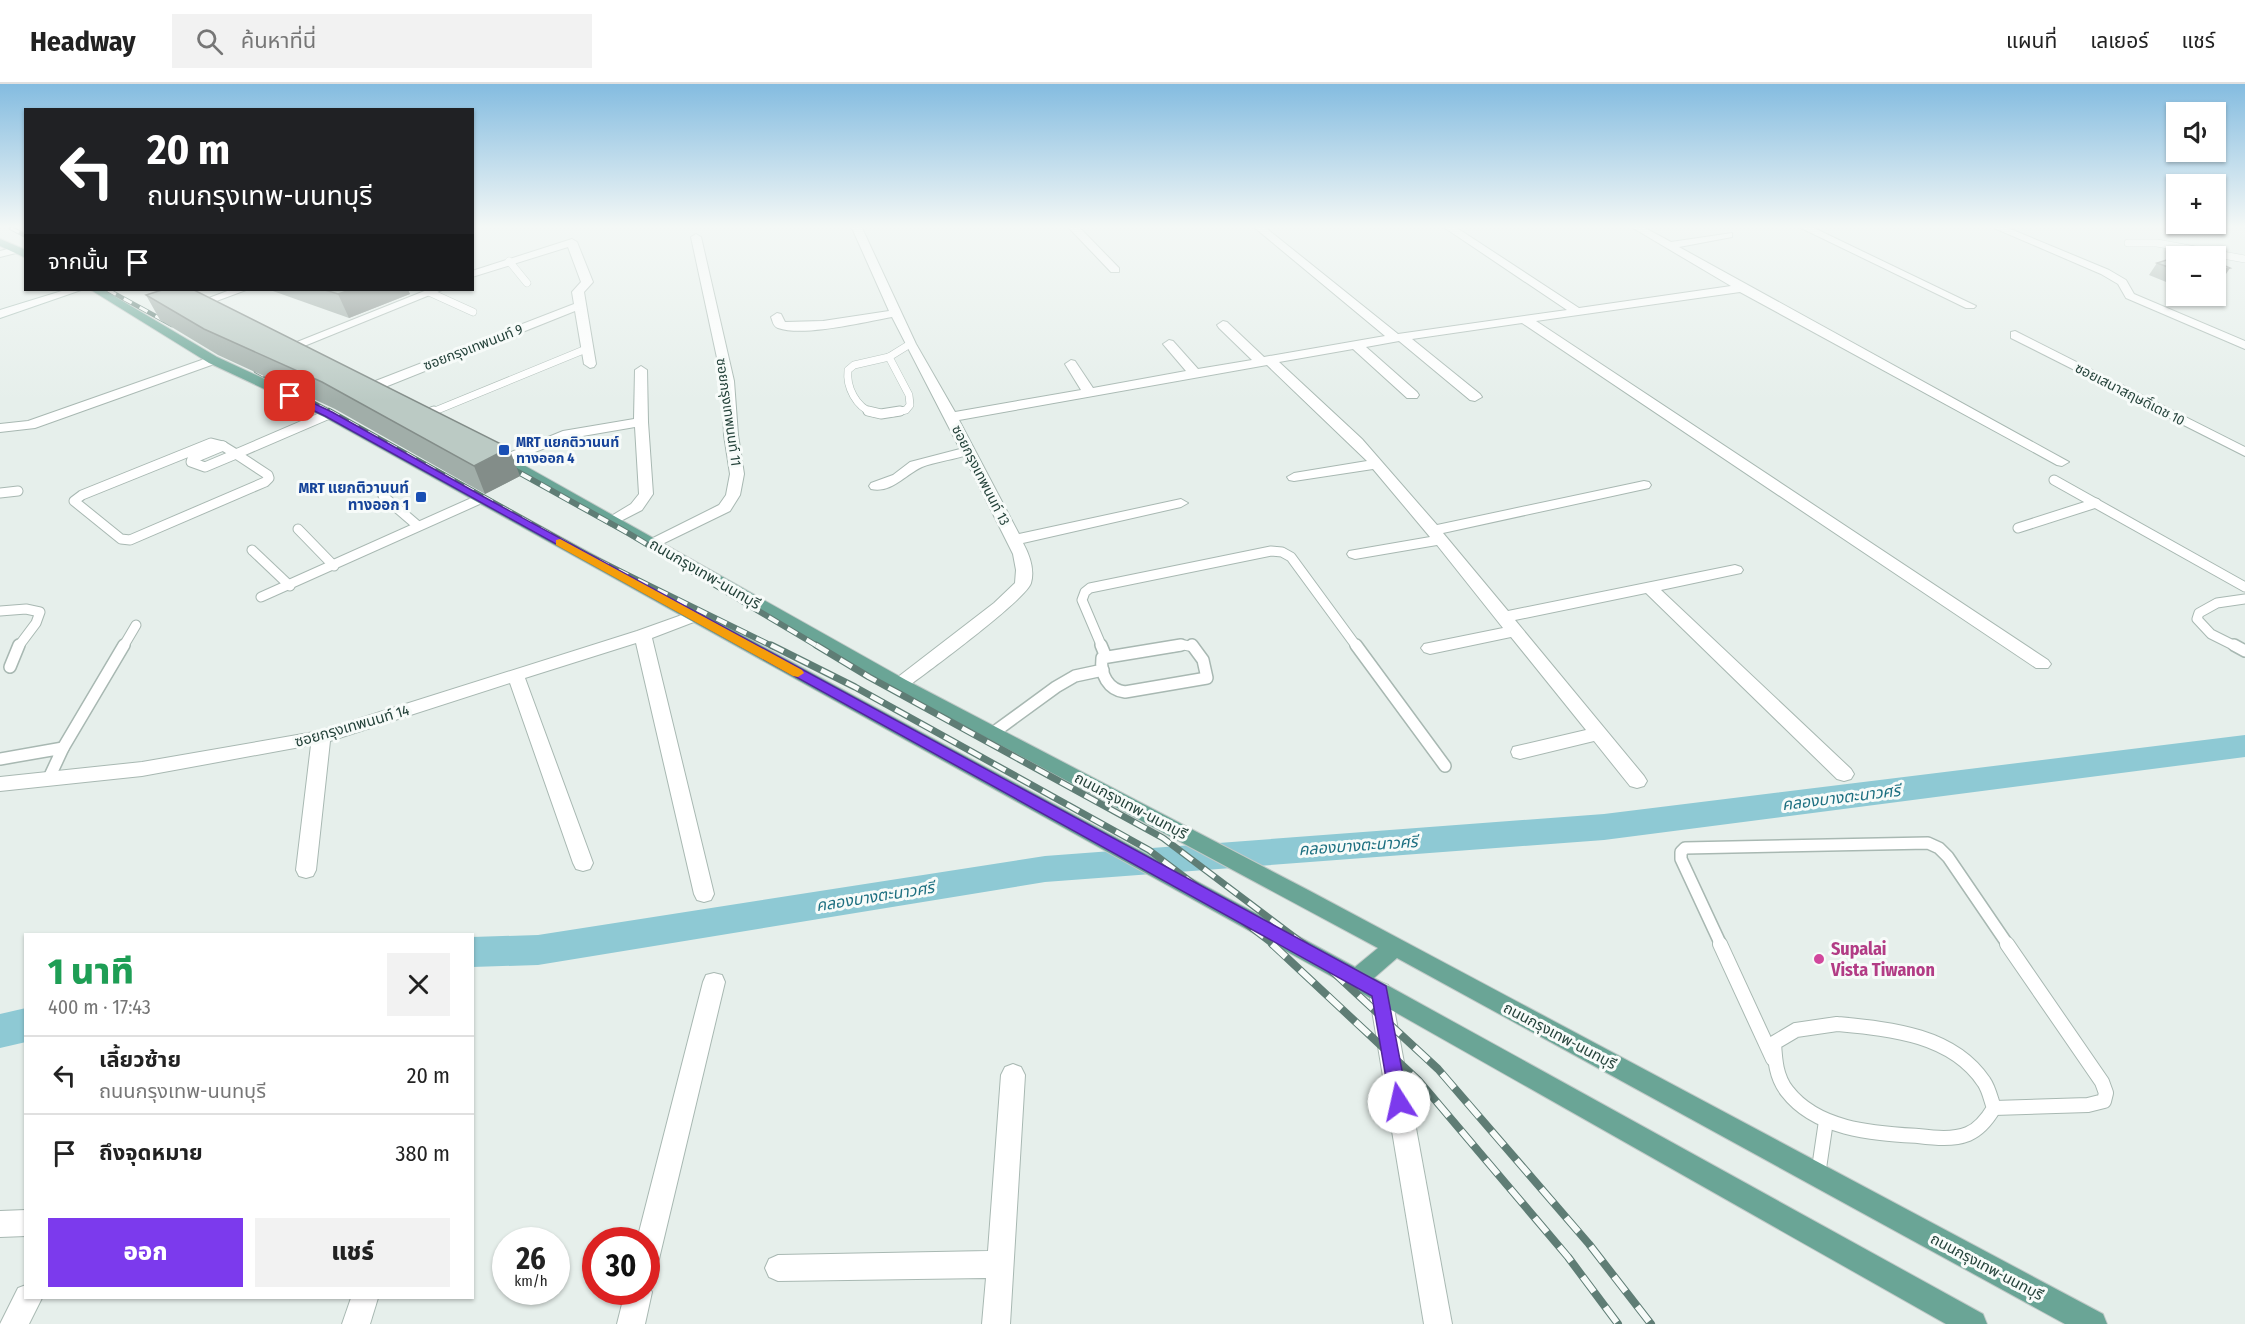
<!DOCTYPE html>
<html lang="th">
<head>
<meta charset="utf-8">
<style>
  body { margin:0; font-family:"Fira Sans Condensed","Noto Sans Thai",sans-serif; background:#f2f2f2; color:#222; height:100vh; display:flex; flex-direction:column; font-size:22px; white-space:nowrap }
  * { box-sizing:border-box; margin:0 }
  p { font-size:20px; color:#767676 }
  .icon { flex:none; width:33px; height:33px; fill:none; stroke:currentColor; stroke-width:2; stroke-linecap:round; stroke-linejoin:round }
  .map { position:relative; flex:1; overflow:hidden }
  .panel { position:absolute; left:24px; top:849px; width:450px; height:366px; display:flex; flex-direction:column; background:#fff; border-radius:0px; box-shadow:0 2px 4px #0004 }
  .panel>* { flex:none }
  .banner { position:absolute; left:24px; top:24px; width:450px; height:183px; border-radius:0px; box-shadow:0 2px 4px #0004; background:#202124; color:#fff; overflow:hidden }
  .tools { position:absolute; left:2166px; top:18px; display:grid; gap:12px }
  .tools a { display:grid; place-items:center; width:60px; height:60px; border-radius:0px; background:#fff; box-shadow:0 2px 4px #0004; font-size:30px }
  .speed { position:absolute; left:492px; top:1143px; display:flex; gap:12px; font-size:30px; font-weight:700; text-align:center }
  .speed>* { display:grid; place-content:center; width:78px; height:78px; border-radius:50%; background:#fff; box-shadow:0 2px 4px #0004; line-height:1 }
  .speed small { font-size:15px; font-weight:400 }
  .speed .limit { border:9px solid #d22; background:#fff; color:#111 }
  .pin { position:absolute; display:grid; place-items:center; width:51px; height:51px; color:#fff; margin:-26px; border-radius:12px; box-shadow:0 3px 9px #0006 }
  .me { position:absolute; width:66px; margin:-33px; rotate:350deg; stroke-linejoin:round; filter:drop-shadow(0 0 4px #0008) }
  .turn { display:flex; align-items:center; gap:21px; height:126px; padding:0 24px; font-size:27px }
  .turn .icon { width:78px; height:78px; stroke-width:2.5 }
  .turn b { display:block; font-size:42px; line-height:51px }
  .then { display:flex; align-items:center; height:57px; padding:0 24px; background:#0003; gap:12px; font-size:22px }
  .round { display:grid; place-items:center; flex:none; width:63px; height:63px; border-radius:0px; background:#f2f2f2 }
  .summary { display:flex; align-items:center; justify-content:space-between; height:102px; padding:0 24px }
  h1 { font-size:36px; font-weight:800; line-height:45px; color:#1e9e55 }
  .action { display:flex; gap:12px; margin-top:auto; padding:12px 24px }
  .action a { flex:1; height:69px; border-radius:0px; background:#7c3aed; color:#fff; font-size:24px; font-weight:800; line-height:69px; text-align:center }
  .action a+a { background:#f2f2f2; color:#222 }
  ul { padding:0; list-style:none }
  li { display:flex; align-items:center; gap:18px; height:78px; padding:0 24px; border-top:2px solid #e0e0e0 }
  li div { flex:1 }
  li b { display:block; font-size:22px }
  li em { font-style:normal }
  header { display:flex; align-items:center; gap:36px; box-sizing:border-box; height:84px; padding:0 30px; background:#fff; border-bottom:2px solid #e0e0e0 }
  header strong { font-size:28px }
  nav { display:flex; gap:33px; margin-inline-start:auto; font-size:21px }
  .search { width:420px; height:54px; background:#f2f2f2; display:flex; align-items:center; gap:15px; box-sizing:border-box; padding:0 21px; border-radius:0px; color:#767676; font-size:22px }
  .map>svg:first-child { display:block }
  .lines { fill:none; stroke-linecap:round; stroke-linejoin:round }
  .canal { fill:#8ec9d4; fill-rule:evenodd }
  .lane-far3-casing { stroke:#a8b8b2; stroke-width:8 }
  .lane-far2-casing { stroke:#a8b8b2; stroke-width:11 }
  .lane-far1-casing { stroke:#a8b8b2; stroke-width:14 }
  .lane-casing { stroke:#a8b8b2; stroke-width:16 }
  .street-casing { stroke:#a8b8b2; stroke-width:2 }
  .secondary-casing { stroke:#a4bbb3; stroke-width:2 }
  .primary-casing { stroke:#c2cac8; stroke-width:2 }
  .lane-far3 { stroke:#fff; stroke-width:7 }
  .lane-far2 { stroke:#fff; stroke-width:9 }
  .lane-far1 { stroke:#fff; stroke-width:11 }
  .lane { stroke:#fff; stroke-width:14 }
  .street { fill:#fff; fill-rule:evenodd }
  .secondary { fill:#fff; fill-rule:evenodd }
  .primary { fill:#6aa596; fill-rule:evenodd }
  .rail-far3-casing { stroke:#5f7d75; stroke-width:4.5 }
  .rail-far2-casing { stroke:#5f7d75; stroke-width:6 }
  .rail-far1-casing { stroke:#5f7d75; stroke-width:7 }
  .rail-casing { stroke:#5f7d75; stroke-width:8 }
  .rail-far3 { stroke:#f7fbf9; stroke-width:3; stroke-dasharray:9; stroke-linecap:butt }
  .rail-far2 { stroke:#f7fbf9; stroke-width:4; stroke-dasharray:11; stroke-linecap:butt }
  .rail-far1 { stroke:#f7fbf9; stroke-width:4.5; stroke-dasharray:14; stroke-linecap:butt }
  .rail { stroke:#f7fbf9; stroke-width:6; stroke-dasharray:19; stroke-linecap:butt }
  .wall { fill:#a1aea9 }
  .shaded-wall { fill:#838d89 }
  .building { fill:#bbcac4; stroke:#838d89; stroke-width:1.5 }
  .route { fill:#7c3aed; stroke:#51269a; stroke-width:1.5 }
  .slow { fill:#f59e0b }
  .transit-dot { fill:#1a4fb4; stroke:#f7fbf9; stroke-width:2 }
  .hotel-dot { fill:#d1479c; stroke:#f7fbf9; stroke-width:2 }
  .labels { text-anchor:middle; stroke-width:6; stroke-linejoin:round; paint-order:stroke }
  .far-street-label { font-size:14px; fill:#24423a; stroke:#f7fbf9 }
  .far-transit-label { font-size:14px; font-weight:bold; fill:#164399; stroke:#f7fbf9; text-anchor:start }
  .transit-label { font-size:15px; font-weight:bold; fill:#164399; stroke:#f7fbf9; text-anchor:end }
  .street-label { font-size:15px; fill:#24423a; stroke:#f7fbf9 }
  .water-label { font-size:16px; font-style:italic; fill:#1c6f80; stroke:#f7fbf9 }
  .near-hotel-label { font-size:18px; font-weight:bold; fill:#b23c85; stroke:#f7fbf9; text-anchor:start }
</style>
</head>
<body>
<header>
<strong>Headway</strong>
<div class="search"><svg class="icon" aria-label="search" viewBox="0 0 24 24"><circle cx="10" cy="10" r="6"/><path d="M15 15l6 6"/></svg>ค้นหาที่นี่</div>
<nav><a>แผนที่</a><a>เลเยอร์</a><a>แชร์</a></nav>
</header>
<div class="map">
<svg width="2245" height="1240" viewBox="0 0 2245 1240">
  <rect width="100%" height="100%" fill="#e6efeb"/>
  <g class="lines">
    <g class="canal">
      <polygon points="2245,651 2245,673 1604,756 1045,798 538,881 472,883 472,853 538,851 1045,772 1604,730"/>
      <polygon points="26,924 26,958 0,964 0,930"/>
    </g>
    <defs>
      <g id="lane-far3">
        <polyline points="2128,159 2157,159 2245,175"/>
        <polyline points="509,177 527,199"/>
        <polyline points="429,208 473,228"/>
        <polyline points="889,273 909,311 910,321 906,326 892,329"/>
        <polyline points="889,273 910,260"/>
        <polyline points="430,329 586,265"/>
        <path d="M873,329C856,323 846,303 848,286L854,281L889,273"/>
      </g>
      <g id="lane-far2">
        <polyline points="868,327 881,330 900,327"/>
        <polyline points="422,332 434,327"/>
        <polyline points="223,362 236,370"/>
        <polyline points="223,362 192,375 191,378 205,383 236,370"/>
        <polyline points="223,362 211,359 82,411 74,417 121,455 130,456 265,398 269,394 268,391 236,370"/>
        <polyline points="236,370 329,330"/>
        <polyline points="2054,396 2245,503"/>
        <polyline points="0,409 18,407"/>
        <polyline points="383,412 418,442"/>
        <polyline points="2018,444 2096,419"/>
        <polyline points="298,445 334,482"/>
        <polyline points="252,466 290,502"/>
        <polyline points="261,513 480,415"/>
        <polyline points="0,527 26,525 40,528 36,539 18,563"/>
        <polyline points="123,563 136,541"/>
        <polyline points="1102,563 1082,516 1085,508 1090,504 1271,467 1282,468 1291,473 1357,563"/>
        <polyline points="1172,563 1184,561 1194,563"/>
        <polyline points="2237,563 2211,550 2197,535 2199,529 2217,519 2245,515"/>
      </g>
      <g id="lane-far1">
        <polyline points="1101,561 1106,573"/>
        <path d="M1181,561L1102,574C1100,590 1108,606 1125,608L1207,594L1203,576L1192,561"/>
        <polyline points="1356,561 1445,682"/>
        <polyline points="2234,561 2245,567"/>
        <polyline points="10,583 19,561"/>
        <polyline points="993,649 1056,603 1075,592 1103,586"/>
        <polyline points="63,664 124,561"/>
        <polyline points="0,675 63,664 49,694"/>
        <polyline points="1721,861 1681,775 1681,768 1685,764 1928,759 1939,764 1948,773 2008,861"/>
      </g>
      <g id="lane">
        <polyline points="1720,860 1773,975"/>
        <path d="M1837,940C1889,945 1952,950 1984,998C1989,1005 1991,1016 1994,1024C1988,1034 1980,1045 1968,1050C1953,1056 1935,1054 1918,1052C1873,1049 1817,1046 1787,1007C1776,993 1775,976 1774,959L1796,946Z"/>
        <polyline points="1994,1024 2088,1021 2104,1017 2106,1009 2102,998 2007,860"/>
        <polyline points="1818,1091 1826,1037"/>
      </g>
      <g id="street">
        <path d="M852,144H862L916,260L955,328L1081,306L1065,280L1071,276L1075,277L1093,304L1186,287L1163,260L1169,256L1173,257L1198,285L1252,276L1219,244L1217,241L1223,237L1227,238L1264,273L1385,252L1255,144H1266L1398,250L1567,226L1445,144H1457L1579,224L1731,202L1633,144H1645L1671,158L1732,149V153L1679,163L2069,378L2062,382L2057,381L1740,208L1536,237L2048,576L2051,580L2048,584H2036L1522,239L1412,255L1480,310L1482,313L1475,317L1470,316L1399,257L1366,263L1417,308L1419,311L1417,314H1407L1353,265L1279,278L1362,355L1437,441L1644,397L1649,398L1651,401L1649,404L1443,449L1508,527L1735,481L1741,483L1743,486L1741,489L1661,506L1851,685L1854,690L1851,695L1844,697L1837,695L1646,509L1515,536L1644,692L1647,697L1644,702L1637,704L1630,702L1594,657L1520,675L1513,673L1511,668L1513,663L1586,646L1511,553L1430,570L1424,568L1421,564L1424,560L1503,544L1437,461L1355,475L1349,473L1347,470L1349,467L1430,453L1373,385L1294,397L1289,396L1287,393L1294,389L1367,377L1267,281L959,336L1019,450L1181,415L1188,419L1181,423L1023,459C1029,470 1035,485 1031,499C1026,516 926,589 906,604H894L891,600L894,596L994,519L1015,499L1016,486L1013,470L964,372C950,376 935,378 922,383C906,390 891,410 871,405L869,402L871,399L893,391L910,378L960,365L892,233C864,238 804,253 778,244C773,242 773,238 771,233L777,229L781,230L785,238L823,237L889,227Z"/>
        <polygon points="1069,144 1080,144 1119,184 1119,188 1111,188"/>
        <polygon points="1801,144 1814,144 1976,222 1974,224 1966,224"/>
        <polygon points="1994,144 2008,144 2109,186 2126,196 2134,210 2245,257 2245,265 2126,214 2118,200 2101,190"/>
        <polygon points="696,150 701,153 734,297 738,351 744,390 740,411 730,427 654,464 649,462 646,459 649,456 719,421 726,411 730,390 724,351 722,297 691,153"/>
        <polygon points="572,155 577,158 593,198 584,208 596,280 594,283 590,284 584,280 575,227 370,309 360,309 358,306 360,303 574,220 572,208 581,198 568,163 472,193 472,187"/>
        <polygon points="16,163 20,164 20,168 0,173 0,167"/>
        <polygon points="230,206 246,206 203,222 195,222 193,220"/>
        <polygon points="427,206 442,206 292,267 284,267 282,264"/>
        <polygon points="2015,247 2245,363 2245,372 2011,254 2011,248"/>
        <polygon points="213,272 219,276 217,279 35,344 0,348 0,340 28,337"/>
        <polygon points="641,282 647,286 648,338 653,410 642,426 611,442 603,437 631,420 639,410 635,343 571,354 504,380 497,376 499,373 563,347 634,335 635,286"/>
        <polygon points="693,527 699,528 701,532 699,536 652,554 714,810 711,816 704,818 697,816 694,810 636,559 525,594 593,779 590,785 583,787 576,785 573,779 510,599 330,657 316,786 313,792 306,794 299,792 296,786 311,661 142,692 0,707 0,693 142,678 320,647 637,547"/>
        <polygon points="714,889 722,891 725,898 659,1175 655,1184 646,1188 646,1156 637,1156 703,898 706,891"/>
        <polygon points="1380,898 1388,901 1391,908 1452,1240 1424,1240 1369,908 1372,901"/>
        <polygon points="1013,980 1021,983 1025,991 1010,1240 982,1240 986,1194 778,1197 769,1193 765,1184 769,1175 778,1171 988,1167 1001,991 1005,983"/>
        <polygon points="26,1126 26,1152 0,1153 0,1127"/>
        <polygon points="646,1198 652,1208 645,1240 617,1240 625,1208 646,1208"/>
        <polygon points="26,1201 26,1214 42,1214 29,1240 0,1240 18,1204"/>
        <polygon points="351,1214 378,1214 370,1240 342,1240"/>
      </g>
      <polygon id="secondary" points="65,206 81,206 0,234 0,226"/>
      <g id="primary">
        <polygon points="0,155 26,166 26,174 0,162"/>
        <polygon points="91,206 104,206 217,273 334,327 485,412 1355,883 1378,864 894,604 490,372 492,369 502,369 906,596 1308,806 2103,1230 2107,1240 2065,1240 1397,874 1374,894 1983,1230 1987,1240 1946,1240 1349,902 324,333 209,279"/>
      </g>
    </defs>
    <use href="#lane-far3" class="lane-far3-casing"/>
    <use href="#lane-far2" class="lane-far2-casing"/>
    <use href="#lane-far1" class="lane-far1-casing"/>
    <use href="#lane" class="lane-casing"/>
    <use href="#street" class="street-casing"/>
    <use href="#secondary" class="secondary-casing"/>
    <use href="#primary" class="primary-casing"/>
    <use href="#lane-far3" class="lane-far3"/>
    <use href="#lane-far2" class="lane-far2"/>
    <use href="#lane-far1" class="lane-far1"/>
    <use href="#lane" class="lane"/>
    <use href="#street" class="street"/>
    <use href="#secondary" class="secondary"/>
    <use href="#primary" class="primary"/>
    <defs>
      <g id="rail-far3">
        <polyline points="11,144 26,152"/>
        <polyline points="108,206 172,241"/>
        <polyline points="256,287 332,329"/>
      </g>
      <g id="rail-far2">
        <polyline points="329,327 589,472 774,563"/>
        <polyline points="502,379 628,449 819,563"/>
      </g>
      <g id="rail-far1">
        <polyline points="771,561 855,603 1149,766 1274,861"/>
        <polyline points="816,561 869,593 1163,754 1305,861"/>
      </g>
      <g id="rail">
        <polyline points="1272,860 1419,997 1568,1173 1618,1240"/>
        <polyline points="1303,860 1438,985 1589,1160 1651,1240"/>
      </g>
    </defs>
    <use href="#rail-far3" class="rail-far3-casing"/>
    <use href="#rail-far2" class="rail-far2-casing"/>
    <use href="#rail-far1" class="rail-far1-casing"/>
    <use href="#rail" class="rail-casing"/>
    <use href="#rail-far3" class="rail-far3"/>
    <use href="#rail-far2" class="rail-far2"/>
    <use href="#rail-far1" class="rail-far1"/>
    <use href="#rail" class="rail"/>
  </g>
  <g class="wall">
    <polygon points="2176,173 2176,202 2149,191 2157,179"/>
    <polygon points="270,206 408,206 410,210 349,234"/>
    <polygon points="146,211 520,392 485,410 335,325 218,271 160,236"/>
  </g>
  <g class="shaded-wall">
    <polygon points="2230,184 2222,196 2216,198 2216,187"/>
    <polygon points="350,206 408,206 410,210 349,234 338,210"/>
    <polygon points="509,364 520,392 485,410 474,382"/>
  </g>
  <g class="building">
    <polygon points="2192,169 2200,172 2180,172"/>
    <polygon points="2176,173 2176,186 2157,179"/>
    <polygon points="2216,178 2230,184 2216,187"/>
    <polygon points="162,206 194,206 509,364 474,382 322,298 204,245 146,211"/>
    <polygon points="325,206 350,206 338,210"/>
  </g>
  <linearGradient id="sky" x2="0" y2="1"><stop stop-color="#84bce0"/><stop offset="0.45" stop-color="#f4f8f6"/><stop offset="1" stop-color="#f4f8f6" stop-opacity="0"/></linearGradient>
  <rect width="2245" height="317" fill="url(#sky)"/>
  <polygon class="route" points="287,310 294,310 332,328 484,413 1386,902 1408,1018 1406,1024 1399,1027 1393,1024 1390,1018 1372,912 325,332 287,314"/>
  <polygon class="slow" points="560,455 802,586 804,589 798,593 793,592 556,461 556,456"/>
  <g class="transit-dot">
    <rect x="498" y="360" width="12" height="12" rx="3"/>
    <rect x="415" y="407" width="12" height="12" rx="3"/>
  </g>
  <circle class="hotel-dot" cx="1819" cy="875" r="6"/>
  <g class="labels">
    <g class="far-street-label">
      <text transform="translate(473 263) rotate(-21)" y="5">ซอยกรุงเทพนนท์ 9</text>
      <text transform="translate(2130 310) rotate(27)" y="5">ซอยเสนาสฤษดิ์เดช 10</text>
      <text transform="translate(729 328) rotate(82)" y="5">ซอยกรุงเทพนนท์ 11</text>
      <text transform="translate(981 391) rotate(63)" y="5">ซอยกรุงเทพนนท์ 13</text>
    </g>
    <g class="far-transit-label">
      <text x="516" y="363">MRT แยกติวานนท์<tspan x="516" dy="16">ทางออก 4</tspan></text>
    </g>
    <g class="transit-label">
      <text x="409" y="409">MRT แยกติวานนท์<tspan x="409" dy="17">ทางออก 1</tspan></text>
    </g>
    <g class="street-label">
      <text transform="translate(705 490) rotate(30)" y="5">ถนนกรุงเทพ-นนทบุรี</text>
      <text transform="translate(352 642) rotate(-16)" y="5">ซอยกรุงเทพนนท์ 14</text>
      <text transform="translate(1131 722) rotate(28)" y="5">ถนนกรุงเทพ-นนทบุรี</text>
      <text transform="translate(1560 952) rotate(28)" y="5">ถนนกรุงเทพ-นนทบุรี</text>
      <text transform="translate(1987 1183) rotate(28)" y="5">ถนนกรุงเทพ-นนทบุรี</text>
    </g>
    <g class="water-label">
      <text transform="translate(1841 713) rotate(-7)" y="6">คลองบางตะนาวศรี</text>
      <text transform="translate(1358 761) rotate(-4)" y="6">คลองบางตะนาวศรี</text>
      <text transform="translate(875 812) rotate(-9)" y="6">คลองบางตะนาวศรี</text>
    </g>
    <g class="near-hotel-label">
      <text x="1831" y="871">Supalai<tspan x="1831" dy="21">Vista Tiwanon</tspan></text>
    </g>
  </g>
</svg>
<div class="tools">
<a><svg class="icon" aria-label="sound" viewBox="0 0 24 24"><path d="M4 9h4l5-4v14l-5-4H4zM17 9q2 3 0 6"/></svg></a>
<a>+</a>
<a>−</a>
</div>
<div class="speed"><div>26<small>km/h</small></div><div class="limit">30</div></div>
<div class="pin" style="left:290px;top:312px;background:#d93025"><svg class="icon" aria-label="arrive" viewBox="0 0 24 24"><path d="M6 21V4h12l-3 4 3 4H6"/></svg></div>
<svg class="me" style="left:1399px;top:1018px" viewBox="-20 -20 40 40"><circle r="19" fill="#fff"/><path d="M0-13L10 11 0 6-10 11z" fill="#7c3aed"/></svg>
<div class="banner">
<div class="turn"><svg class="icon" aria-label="left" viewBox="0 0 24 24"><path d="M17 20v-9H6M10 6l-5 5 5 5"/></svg><div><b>20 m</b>ถนนกรุงเทพ-นนทบุรี</div></div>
<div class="then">จากนั้น<svg class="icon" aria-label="arrive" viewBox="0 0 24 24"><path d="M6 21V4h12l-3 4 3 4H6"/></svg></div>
</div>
<section class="panel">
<div class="summary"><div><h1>1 นาที</h1><p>400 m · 17:43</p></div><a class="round"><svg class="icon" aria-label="close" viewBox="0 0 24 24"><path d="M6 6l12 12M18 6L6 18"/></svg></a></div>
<ul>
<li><svg class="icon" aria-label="left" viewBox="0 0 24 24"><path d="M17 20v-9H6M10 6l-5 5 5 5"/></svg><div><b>เลี้ยวซ้าย</b><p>ถนนกรุงเทพ-นนทบุรี</p></div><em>20 m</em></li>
<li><svg class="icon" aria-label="arrive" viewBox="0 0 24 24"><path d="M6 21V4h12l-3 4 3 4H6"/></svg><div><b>ถึงจุดหมาย</b></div><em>380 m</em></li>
</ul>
<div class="action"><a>ออก</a><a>แชร์</a></div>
</section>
</div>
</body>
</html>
